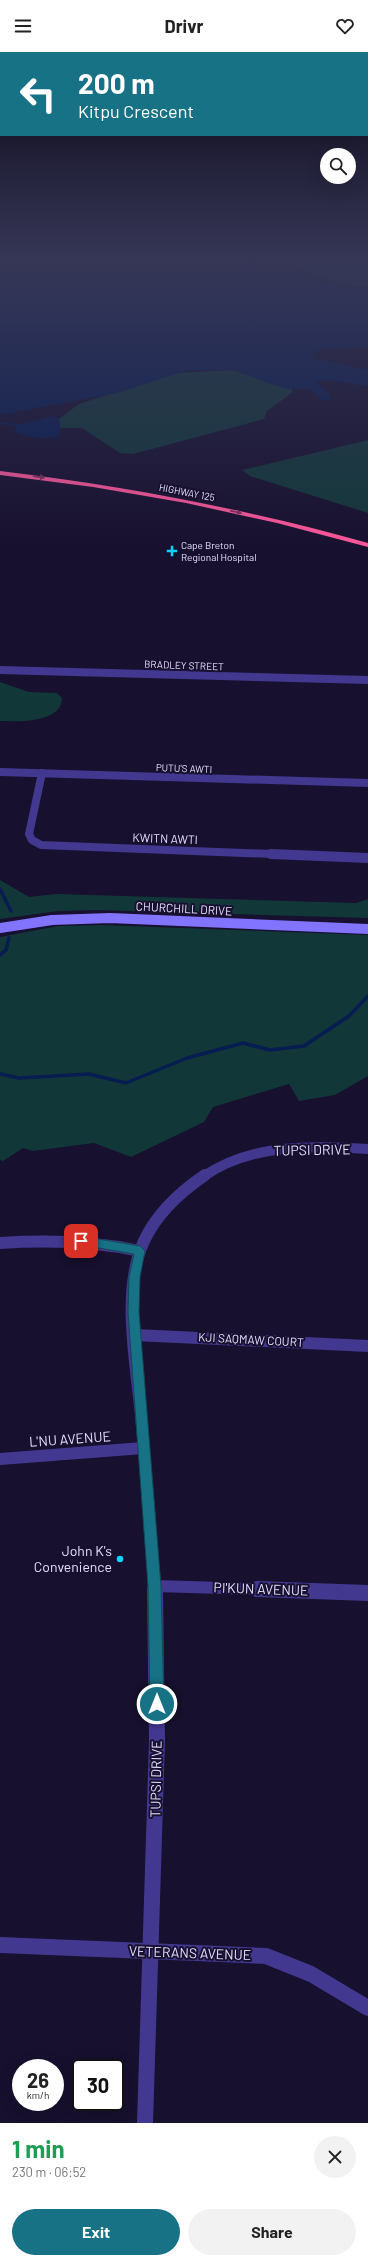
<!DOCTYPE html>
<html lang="en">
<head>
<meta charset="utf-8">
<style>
  body { margin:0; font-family:Barlow,sans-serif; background:#f2f2f2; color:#222; height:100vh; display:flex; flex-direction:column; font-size:15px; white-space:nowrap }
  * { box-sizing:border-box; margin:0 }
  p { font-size:13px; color:#767676 }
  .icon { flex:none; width:22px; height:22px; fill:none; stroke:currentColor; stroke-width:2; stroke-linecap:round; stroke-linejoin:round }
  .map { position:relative; height:2071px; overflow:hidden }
  .details { display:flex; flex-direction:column; background:#fff; flex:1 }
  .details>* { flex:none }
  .banner { position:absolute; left:0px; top:0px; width:368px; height:84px; box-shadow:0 4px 16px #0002; background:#177285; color:#fff; overflow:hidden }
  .controls { position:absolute; left:320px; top:96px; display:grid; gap:8px }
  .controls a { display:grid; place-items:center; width:36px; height:36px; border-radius:50%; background:#fff; box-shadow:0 4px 16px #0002; font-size:20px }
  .speed { position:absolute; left:12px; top:2007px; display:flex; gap:8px; font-size:20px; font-weight:700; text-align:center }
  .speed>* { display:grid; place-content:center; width:52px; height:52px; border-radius:50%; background:#fff; box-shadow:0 4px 16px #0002; line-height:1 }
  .speed small { font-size:10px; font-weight:400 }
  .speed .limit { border:2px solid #111; border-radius:6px; background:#fff; color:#111 }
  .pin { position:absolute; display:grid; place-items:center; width:34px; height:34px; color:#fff; margin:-17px; border-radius:8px; box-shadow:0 2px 6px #0006 }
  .me { position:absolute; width:44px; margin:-22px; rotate:0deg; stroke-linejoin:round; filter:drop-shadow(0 0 3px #0008) }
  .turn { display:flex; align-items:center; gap:14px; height:84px; padding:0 12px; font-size:18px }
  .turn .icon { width:52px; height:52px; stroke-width:2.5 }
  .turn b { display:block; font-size:28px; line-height:34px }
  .round { display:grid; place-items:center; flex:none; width:42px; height:42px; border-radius:21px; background:#f2f2f2 }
  .summary { display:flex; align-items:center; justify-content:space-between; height:68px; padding:0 12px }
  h1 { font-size:24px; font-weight:700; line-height:30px; color:#1e9e55 }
  .action { display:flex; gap:8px; margin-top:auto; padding:8px 12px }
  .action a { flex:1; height:46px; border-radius:24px; background:#177285; color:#fff; font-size:16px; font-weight:700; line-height:46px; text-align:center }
  .action a+a { background:#f2f2f2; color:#222 }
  header { display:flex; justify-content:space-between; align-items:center; height:52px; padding:0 12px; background:#fff; font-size:18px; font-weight:700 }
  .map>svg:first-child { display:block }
  .green { fill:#123739 }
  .water { fill:#071c50 }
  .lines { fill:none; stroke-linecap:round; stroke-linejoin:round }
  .stream-far1 { stroke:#071c50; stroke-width:2 }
  .stream { stroke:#071c50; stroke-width:3.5 }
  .minor-far3 { stroke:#423890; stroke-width:8 }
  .minor-far2 { stroke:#423890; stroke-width:10 }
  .minor-far1 { stroke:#423890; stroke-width:12 }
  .minor { stroke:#423890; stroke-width:16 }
  .secondary { stroke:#8274ff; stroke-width:10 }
  .motorway { fill:#ff589b; fill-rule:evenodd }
  .oneway { fill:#7f305f }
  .route { fill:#177285; stroke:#0f4a56 }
  .poi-dot { fill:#09d3ff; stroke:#17102e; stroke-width:1.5 }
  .labels { text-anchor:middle; stroke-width:4; stroke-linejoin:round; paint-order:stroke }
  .far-street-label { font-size:10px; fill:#e4ddff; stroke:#17102e }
  .far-poi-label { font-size:10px; fill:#e4ddff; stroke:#17102e; text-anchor:start }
  .street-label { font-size:12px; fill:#e4ddff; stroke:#17102e }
  .near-street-label { font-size:14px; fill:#e4ddff; stroke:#17102e }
  .near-poi-label { font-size:14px; fill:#e4ddff; stroke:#17102e; text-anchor:end }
</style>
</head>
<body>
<header><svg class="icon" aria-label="menu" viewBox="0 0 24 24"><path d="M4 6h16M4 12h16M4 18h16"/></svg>Drivr<svg class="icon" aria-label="heart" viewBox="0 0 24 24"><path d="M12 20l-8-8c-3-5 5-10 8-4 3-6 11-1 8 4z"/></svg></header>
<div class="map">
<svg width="368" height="2071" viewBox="0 0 368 2071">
  <rect width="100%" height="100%" fill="#17102e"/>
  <g class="green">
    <path d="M285,209H368V233C339,237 312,221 285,209Z"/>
    <polygon points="233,318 291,337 293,340 267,359 264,367 133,402 120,401 82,376 60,376 59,367 79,352 165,324 176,321"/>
    <polygon points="368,388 368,461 250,424 242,418"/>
    <path d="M0,630L29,640L57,641L62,646C62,671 17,670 0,669Z"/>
    <polygon points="0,828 29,845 56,842 356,851 368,847 368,866 96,858 58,859 0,867"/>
    <polygon points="103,873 368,883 368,1024 335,1043 299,1049 289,1032 213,1055 204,1070 131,1105 94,1091 33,1099 23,1096 3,1109 0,1108 0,885 58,874"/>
  </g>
  <g class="water">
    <polygon points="32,209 276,209 323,231 368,237 368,295 326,297 313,300 312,304 321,308 368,318 368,334 326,328 316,331 325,337 332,347 322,348 311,337 289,337 277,334 233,318 189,318 117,341 0,363 0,215 28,213"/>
    <path d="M54,364L59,367L61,381L58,385C45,389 28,384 15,380L17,373Z"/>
  </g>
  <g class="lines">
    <polyline class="stream-far1" points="0,371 17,373"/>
    <g class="stream">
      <polyline points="0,837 11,859"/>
      <polyline points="0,903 6,898 9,886"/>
      <polyline points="0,1022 19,1026 89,1022 126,1031 187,1006 243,991 270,998 304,994 349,964 368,944"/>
    </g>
    <g class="minor-far3">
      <polyline points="0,618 368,628"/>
      <polyline points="0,720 368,731"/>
      <polyline points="42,721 29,782 32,788 41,793 296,803"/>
    </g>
    <g class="minor-far2">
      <polyline points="271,802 368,806"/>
      <path d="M204,1124C253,1091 311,1094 368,1097"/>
    </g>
    <g class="minor-far1">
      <path d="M0,1191C47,1188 93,1189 140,1199"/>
      <polyline points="135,1283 368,1294"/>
      <polyline points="0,1407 143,1396"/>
      <polyline points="155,1534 288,1538"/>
      <path d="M155,1538C151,1480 146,1421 141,1363C136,1311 121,1238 144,1189C157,1161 180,1140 205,1123"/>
    </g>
    <g class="minor">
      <polyline points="257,1537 368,1541"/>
      <polyline points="0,1893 266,1904 311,1922 368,1956"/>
      <polyline points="145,2071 157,1689 155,1537"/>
    </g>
    <polyline class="secondary" points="0,876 52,868 110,866 368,877"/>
    <path class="motorway" d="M0,419C125,434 247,457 368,491V495L277,471L186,451L93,435L0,423Z"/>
  </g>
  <defs><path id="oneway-solid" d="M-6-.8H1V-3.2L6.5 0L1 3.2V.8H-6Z"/></defs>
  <g class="oneway">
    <use href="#oneway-solid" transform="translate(39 425) rotate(7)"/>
    <use href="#oneway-solid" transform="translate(236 460) rotate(13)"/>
  </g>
  <linearGradient id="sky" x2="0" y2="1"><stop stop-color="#0d0919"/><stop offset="0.42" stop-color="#363757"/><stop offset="1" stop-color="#363757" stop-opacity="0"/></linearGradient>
  <rect width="368" height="499" fill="url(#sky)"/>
  <polygon class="route" points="81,1184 140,1194 145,1199 140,1225 139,1260 161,1534 164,1652 162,1657 157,1659 152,1657 150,1652 148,1534 128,1260 129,1225 134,1202 81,1193 76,1189"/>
  <g class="poi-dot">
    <path d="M170 493h4v4h4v4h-4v4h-4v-4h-4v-4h4z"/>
    <circle cx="120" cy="1507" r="4"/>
  </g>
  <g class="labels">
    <g class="far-street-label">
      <text transform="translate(187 440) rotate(11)" y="4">HIGHWAY 125</text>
      <text transform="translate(184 613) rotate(2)" y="4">BRADLEY STREET</text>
      <text transform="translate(184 716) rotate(2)" y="4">PUTU'S AWTI</text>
    </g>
    <g class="far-poi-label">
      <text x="181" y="497">Cape Breton<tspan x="181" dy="12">Regional Hospital</tspan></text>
    </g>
    <g class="street-label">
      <text transform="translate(165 787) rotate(2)" y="4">KWITN AWTI</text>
      <text transform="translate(184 857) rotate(3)" y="4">CHURCHILL DRIVE</text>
      <text transform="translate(251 1288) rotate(3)" y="4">KJI SAQMAW COURT</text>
    </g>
    <g class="near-street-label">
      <text transform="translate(312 1098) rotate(-1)" y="5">TUPSI DRIVE</text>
      <text transform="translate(70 1387) rotate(-4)" y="5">L'NU AVENUE</text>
      <text transform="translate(261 1537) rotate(2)" y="5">PI'KUN AVENUE</text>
      <text transform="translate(156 1727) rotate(-89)" y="5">TUPSI DRIVE</text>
      <text transform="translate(190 1901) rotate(2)" y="5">VETERANS AVENUE</text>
    </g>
    <g class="near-poi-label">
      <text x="112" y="1504">John K's<tspan x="112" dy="16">Convenience</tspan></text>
    </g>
  </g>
</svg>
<div class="controls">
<a><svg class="icon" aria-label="search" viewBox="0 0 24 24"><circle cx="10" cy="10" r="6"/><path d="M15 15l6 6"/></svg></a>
</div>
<div class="speed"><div>26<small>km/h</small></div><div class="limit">30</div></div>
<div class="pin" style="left:81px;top:1189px;background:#d93025"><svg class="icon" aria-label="arrive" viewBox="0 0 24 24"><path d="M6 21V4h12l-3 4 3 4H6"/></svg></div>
<svg class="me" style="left:157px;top:1652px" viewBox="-20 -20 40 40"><circle r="17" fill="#177285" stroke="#fff" stroke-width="3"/><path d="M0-11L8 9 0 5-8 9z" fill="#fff"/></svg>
<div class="banner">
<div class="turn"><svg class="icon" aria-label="left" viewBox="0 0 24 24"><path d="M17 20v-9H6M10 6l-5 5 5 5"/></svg><div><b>200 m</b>Kitpu Crescent</div></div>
</div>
</div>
<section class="details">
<div class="summary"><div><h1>1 min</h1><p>230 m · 06:52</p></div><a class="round"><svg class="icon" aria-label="close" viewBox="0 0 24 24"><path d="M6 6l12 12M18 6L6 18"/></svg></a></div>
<div class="action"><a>Exit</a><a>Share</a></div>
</section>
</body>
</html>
